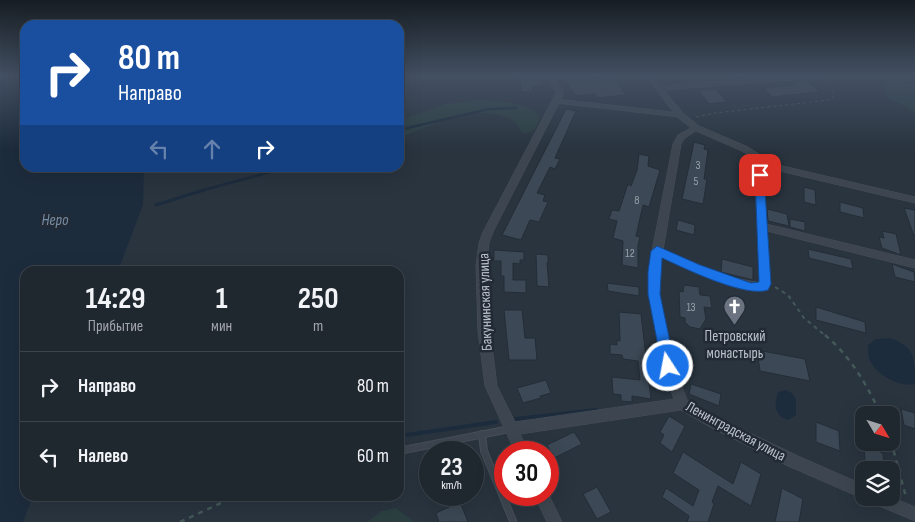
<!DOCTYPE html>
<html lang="ru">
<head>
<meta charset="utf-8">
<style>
  body { margin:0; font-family:"Sofia Sans Condensed",sans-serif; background:#272f37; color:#f1f3f6; height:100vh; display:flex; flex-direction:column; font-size:19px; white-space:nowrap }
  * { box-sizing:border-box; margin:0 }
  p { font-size:16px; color:#a1a5aa }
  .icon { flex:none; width:28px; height:28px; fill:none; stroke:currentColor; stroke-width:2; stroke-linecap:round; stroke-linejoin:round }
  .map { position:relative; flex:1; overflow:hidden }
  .panel { position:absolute; left:20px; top:266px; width:384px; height:235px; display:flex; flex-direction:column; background:#1f272f; border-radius:15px; box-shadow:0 5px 20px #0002,0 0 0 1px #3c444b }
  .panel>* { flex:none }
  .banner { position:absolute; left:20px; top:20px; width:384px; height:152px; border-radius:15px; box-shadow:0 5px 20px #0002,0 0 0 1px #3c444b; background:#1a4fa0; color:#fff; overflow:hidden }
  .needle { width:32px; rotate:128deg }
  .buttons { position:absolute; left:855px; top:406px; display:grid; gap:10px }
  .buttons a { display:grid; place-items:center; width:45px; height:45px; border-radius:10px; background:#1f272f; box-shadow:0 5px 20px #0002,0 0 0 1px #3c444b; font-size:25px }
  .speed { position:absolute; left:419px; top:441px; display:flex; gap:10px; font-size:25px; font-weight:700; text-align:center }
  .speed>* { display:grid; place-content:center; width:65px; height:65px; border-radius:50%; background:#1f272f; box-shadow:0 5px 20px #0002,0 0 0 1px #3c444b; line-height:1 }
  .speed small { font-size:12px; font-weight:400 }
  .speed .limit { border:8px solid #d22; background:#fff; color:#111 }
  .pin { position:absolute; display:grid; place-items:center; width:42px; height:42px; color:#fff; margin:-21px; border-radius:10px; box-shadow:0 2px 8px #0006 }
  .me { position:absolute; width:55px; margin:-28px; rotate:349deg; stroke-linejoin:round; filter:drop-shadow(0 0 4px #0008) }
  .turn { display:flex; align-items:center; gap:18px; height:105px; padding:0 15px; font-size:22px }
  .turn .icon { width:65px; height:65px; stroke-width:2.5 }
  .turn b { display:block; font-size:35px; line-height:42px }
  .lanes { display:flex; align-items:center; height:48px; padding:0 15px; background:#0003; justify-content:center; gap:25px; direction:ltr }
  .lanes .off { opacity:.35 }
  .eta { display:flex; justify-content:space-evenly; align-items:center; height:85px; text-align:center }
  .eta b { font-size:30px; font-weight:700; line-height:35px }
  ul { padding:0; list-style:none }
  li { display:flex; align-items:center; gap:15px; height:70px; padding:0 15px; border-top:1px solid #3c444b }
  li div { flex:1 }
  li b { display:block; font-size:19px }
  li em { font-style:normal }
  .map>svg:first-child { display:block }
  .green { fill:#2b3f41 }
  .water { fill:#1d2c3d }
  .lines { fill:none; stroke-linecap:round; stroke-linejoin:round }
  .stream-far2 { stroke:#1d2c3d; stroke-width:2.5 }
  .stream-far1 { stroke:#1d2c3d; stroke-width:3 }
  .stream { stroke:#1d2c3d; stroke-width:4 }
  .building { fill:#3c4855; stroke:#242d37 }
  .lane-far1-casing { stroke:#474f59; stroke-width:5 }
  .lane-casing { stroke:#474f59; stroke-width:8 }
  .street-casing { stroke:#474f59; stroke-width:1 }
  .path-far2 { stroke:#445858; stroke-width:1; stroke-dasharray:3 3; stroke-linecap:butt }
  .path-far1 { stroke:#445858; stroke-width:2; stroke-dasharray:4 4; stroke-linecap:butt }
  .path { stroke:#445858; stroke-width:2.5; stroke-dasharray:5 5; stroke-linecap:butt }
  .lane-far1 { stroke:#3d4650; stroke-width:4 }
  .lane { stroke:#3d4650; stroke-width:6 }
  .street { fill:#3d4650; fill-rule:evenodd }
  .route { fill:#1a73e8; stroke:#114b97 }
  .labels { text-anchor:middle; stroke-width:5; stroke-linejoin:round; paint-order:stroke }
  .number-label { font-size:12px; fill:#98a1ab }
  .street-label { font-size:15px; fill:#bac1ca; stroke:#222b35 }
  .poi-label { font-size:15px; fill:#bac1ca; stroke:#222b35 }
  .water-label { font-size:16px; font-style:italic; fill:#778da5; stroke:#222b35 }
</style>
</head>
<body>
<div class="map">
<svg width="915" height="522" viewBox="0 0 915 522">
  <rect width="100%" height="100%" fill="#29343f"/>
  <g class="green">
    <polygon points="399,76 429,76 420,83 399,89"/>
    <polygon points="894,80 915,86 915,114 907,107 887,97 884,89 886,85"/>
    <path d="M476,100C493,101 531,101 540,118C537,127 533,134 523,133C519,129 518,124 513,121C481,100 431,126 399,138V121L446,104Z"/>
    <polygon points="396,508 414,522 367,522 382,511"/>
  </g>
  <g class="water">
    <polygon points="0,76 25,76 25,168 144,168 143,205 118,271 25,271 25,496 33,496 23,522 0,522"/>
    <path d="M889,338C915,346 915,358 915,384C900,388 877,375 870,361C868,357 868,350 868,345L876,339Z"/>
    <path d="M785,390L792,393L796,399V415L788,420C774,416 774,404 778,392Z"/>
  </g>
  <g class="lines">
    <g class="stream-far2">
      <polyline points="399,130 489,109 516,108"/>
      <polyline points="200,191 285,168"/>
    </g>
    <polyline class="stream-far1" points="156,205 204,190"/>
    <g class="stream">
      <polyline points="515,419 596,410"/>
      <polyline points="399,436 496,422"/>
    </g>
  </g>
  <g class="building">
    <polygon points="519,76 537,76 544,85 532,87 533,92 522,92"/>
    <polygon points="562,76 582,76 584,79 613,76 626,95 598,98 595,94 576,96"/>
    <polygon points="807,81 820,92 772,97 764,88 795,85 792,83"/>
    <polygon points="715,89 721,95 727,102 709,104 698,90"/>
    <polygon points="566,109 576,111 555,158 560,159 555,169 550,167 537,193 545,195 543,201 548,202 539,222 530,220 521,240 502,235"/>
    <polygon points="694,142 705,145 704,149 708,150 704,179 707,179 703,204 682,199"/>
    <polygon points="639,154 649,156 648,166 660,170 649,207 643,205 636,236 640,237 638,246 638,268 622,265 623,241 613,238 617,221 609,219 612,210 619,211 628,184 631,186 637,170"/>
    <polygon points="804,187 815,190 816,205 804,202"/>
    <polygon points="840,202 863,208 864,218 840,212"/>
    <polygon points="904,208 915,210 915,236 914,236"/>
    <polygon points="767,209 787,214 789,226 768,221"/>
    <polygon points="790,219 805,222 805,231 790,227"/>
    <polygon points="678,220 695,225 694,235 676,230"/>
    <polygon points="882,231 896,234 901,255 882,248 879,237 884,238"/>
    <polygon points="808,249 851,259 853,269 809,258"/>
    <polygon points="494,250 524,252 524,260 520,260 520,264 513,263 513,280 526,280 526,293 504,292 504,276 501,276 501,261 494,261"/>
    <polygon points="536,254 548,255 548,263 547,263 549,287 537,286"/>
    <polygon points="722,259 753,267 753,280 721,272"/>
    <polygon points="892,264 914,272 915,282 895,277"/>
    <polygon points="607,283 639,287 639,296 608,291"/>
    <polygon points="684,285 699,287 700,295 710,296 712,308 704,307 706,319 700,329 690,327 685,322 685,318 680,317 679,291 683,292"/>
    <polygon points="816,307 865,322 866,333 816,320"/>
    <polygon points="504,310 522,310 525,338 535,338 537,360 509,360"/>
    <polygon points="619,312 641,314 651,399 632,396 632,402 621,401 621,395 613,394 612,377 640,380 638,361 623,359 622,355 610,354 610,344 617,345 617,340 620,341"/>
    <polygon points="757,350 805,359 810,381 760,371"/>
    <polygon points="546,380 551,393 540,396 541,398 523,403 517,388"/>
    <polygon points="691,384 721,394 719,406 689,394"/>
    <polygon points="901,409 915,413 915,429 904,425"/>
    <polygon points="669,416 685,426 672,452 660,443 664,435 660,432"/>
    <polygon points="816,422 839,431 840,451 816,442"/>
    <polygon points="574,432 582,444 554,458 547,445"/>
    <polygon points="864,446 883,453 884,469 865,462"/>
    <polygon points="683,452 733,484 741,462 761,474 751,506 718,486 712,502 714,504 708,522 687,522 689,516 662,497 666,488 693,506 699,490 673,473"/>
    <polygon points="597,487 611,512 597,519 583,494"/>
    <polygon points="782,488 803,499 799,522 775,522"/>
    <polygon points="460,502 468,522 439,522 436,513"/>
  </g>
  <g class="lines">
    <defs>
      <polyline id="lane-far1" points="556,101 680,115"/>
      <g id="lane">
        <polyline points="482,434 484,451 513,521"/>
        <polyline points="399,451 510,429"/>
      </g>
      <g id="street">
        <path d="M546,76H553L564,93L493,232L489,243L486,266L490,330L497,386L515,422L674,399L662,366L649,294V272L652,251L673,144L678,135L691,128L677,117L646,76H653L660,86L786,76H819L816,78L664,90L683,113L699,126L748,147L774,164L915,197V203L771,169L763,164L766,224L915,260V268L767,231L770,283L768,290C745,298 684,268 662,257L659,272V294L674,366L687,400L722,420L798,456L864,485V498H867L864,499L788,466L712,428L681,410L520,434L529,452H515L485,386L478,330L476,266L479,243L483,232L556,93ZM696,131L742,151L754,159L760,283L730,277L663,250L681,144L684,139Z"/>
        <polygon points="548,493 562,522 547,522 534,495 548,495"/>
        <polygon points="891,497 915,507 915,521 872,503 870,498"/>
      </g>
    </defs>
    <use href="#lane-far1" class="lane-far1-casing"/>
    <use href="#lane" class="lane-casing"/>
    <use href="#street" class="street-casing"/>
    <polyline class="path-far2" points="696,117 715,113 829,100 835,95 822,79"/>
    <polyline class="path-far1" points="775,287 788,295 804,318 827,337"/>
    <g class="path">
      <path d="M825,335C851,357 867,385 881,415"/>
      <polyline points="891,441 906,497"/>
      <polyline points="180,522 236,496"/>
    </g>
    <use href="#lane-far1" class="lane-far1"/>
    <use href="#lane" class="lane"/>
    <use href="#street" class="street"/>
  </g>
  <linearGradient id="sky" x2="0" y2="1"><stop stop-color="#171d23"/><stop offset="0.51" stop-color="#435063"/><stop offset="1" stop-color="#435063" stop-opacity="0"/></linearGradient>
  <rect width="915" height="149" fill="url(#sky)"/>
  <path class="route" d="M760,172L764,175L771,284L768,290C745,298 684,268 662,258L660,294L675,366L673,371L668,372L663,371L648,294V272L651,251L657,246L700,265L751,283L759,282L755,175Z"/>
  <defs>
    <symbol id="church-pin" viewBox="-11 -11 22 30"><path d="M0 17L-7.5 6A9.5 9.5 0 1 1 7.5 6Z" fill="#6b7280" stroke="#222b35"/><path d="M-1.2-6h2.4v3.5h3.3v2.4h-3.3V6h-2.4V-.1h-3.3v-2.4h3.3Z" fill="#fff"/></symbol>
  </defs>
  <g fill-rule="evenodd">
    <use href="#church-pin" x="722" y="294" width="25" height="34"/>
  </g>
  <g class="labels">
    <g class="number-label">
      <text x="698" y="169">3</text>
      <text x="696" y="185">5</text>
      <text x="637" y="204">8</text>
      <text x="630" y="257">12</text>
      <text x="691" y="311">13</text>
    </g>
    <g class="street-label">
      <text transform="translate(485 302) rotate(-92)" y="5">Бакунинская улица</text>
      <text transform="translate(736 431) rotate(28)" y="5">Ленинградская улица</text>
    </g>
    <g class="poi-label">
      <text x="735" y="341">Петровский<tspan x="735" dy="17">монастырь</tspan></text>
    </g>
    <g class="water-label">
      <text x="55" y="225">Неро</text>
    </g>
  </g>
</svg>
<div class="buttons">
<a><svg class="needle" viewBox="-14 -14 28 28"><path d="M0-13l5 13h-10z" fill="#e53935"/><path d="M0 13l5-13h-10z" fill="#a1a5aa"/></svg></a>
<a><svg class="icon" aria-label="layers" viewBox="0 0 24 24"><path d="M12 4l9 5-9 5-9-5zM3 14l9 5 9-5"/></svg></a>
</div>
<div class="speed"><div>23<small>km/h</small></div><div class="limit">30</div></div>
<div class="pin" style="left:760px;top:175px;background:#d93025"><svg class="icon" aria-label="arrive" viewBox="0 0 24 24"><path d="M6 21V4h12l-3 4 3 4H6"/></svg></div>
<svg class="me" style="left:668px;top:366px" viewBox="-20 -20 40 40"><circle r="17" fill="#1a73e8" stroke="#fff" stroke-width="3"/><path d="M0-11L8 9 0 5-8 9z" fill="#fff"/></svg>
<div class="banner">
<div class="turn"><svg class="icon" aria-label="right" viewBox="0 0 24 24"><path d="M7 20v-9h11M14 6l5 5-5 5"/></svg><div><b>80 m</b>Направо</div></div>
<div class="lanes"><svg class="icon off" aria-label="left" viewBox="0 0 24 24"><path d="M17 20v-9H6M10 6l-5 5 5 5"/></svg><svg class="icon off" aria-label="ahead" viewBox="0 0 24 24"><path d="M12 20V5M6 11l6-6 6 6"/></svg><svg class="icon" aria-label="right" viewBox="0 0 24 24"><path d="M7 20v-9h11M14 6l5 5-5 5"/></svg></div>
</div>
<section class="panel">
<div class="eta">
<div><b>14:29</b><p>Прибытие</p></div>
<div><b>1</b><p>мин</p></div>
<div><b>250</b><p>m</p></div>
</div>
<ul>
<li><svg class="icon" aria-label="right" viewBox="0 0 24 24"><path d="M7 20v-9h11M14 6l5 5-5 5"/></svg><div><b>Направо</b></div><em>80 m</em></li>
<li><svg class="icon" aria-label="left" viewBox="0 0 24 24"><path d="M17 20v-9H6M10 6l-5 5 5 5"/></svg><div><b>Налево</b></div><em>60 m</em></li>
</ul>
</section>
</div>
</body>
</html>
